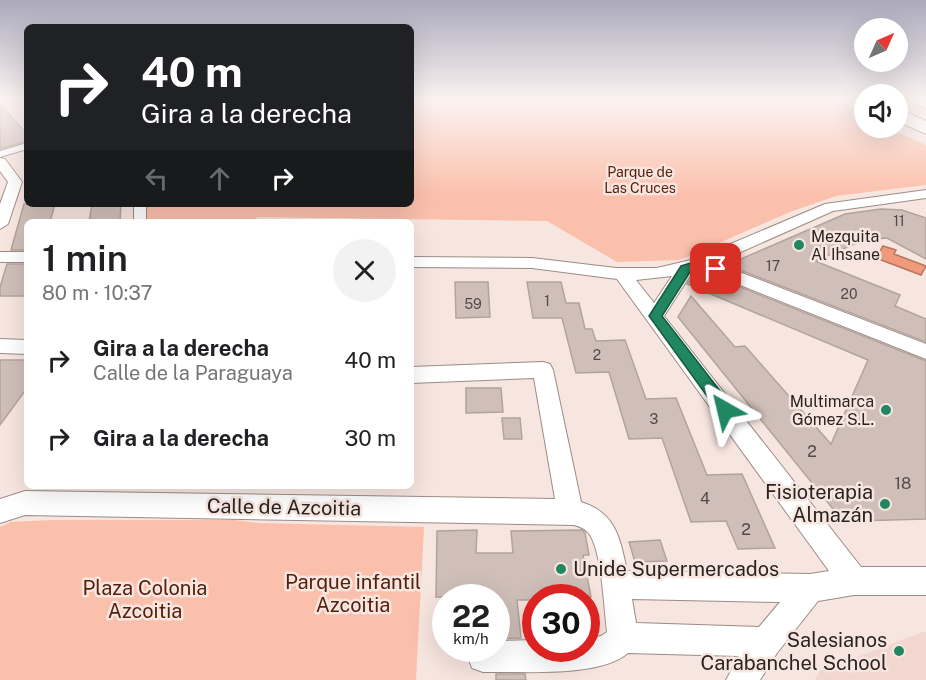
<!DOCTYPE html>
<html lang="es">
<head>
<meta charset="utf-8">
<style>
  body { margin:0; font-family:"Public Sans",sans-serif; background:#f2f2f2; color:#202124; height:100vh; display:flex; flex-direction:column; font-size:22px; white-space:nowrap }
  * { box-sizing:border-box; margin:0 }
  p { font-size:20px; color:#757577 }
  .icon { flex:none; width:33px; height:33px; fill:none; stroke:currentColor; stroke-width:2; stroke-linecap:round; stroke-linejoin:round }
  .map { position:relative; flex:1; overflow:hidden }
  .panel { position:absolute; left:24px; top:219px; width:390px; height:270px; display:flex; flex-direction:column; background:#fff; border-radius:9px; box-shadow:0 6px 24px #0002 }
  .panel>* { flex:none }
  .hud { position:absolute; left:24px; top:24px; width:390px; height:183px; border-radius:9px; box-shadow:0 6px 24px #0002; background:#202124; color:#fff; overflow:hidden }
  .needle { width:39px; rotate:45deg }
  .controls { position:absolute; left:854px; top:18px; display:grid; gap:12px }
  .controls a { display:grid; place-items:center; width:54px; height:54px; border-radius:50%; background:#fff; box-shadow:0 6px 24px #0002; font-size:30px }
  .speed { position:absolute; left:432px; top:584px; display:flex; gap:12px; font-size:30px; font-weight:700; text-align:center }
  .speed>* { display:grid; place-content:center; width:78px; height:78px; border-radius:50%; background:#fff; box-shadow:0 6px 24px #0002; line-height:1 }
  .speed small { font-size:15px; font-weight:400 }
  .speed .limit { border:9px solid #d22; background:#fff; color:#111 }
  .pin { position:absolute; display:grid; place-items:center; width:51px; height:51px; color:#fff; margin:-26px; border-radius:12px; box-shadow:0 3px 9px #0006 }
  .me { position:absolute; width:66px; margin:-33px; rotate:323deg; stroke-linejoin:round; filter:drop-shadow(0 0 4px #0008) }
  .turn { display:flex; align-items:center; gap:21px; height:126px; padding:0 18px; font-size:27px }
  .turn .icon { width:78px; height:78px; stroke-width:2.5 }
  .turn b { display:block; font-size:42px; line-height:51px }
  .lanes { display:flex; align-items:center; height:57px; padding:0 18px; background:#0003; justify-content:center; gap:30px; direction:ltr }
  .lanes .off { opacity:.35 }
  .round { display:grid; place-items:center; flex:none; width:63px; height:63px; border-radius:32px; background:#f2f2f2 }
  .head { display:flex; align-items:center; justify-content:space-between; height:102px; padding:0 18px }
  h1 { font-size:36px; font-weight:600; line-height:45px }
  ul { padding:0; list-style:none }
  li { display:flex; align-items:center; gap:18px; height:78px; padding:0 18px }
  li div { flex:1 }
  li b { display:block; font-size:22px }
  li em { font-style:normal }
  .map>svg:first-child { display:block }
  .built { fill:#f1d7cf }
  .green { fill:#fbc0ac }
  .water { fill:#f1997b; stroke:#b57660; stroke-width:1.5 }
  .building { fill:#d0bfb9; stroke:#b3a39d; stroke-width:1.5 }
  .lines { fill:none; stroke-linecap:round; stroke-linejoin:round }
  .pedestrian-casing { stroke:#9c8c86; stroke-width:2 }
  .minor-casing { stroke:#9c8c86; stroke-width:2 }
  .primary-casing { stroke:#9c8c86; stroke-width:2 }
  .pedestrian { fill:#fff; fill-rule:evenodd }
  .minor { fill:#fff; fill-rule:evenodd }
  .primary { fill:#fff; fill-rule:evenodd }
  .route { fill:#208762; stroke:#155840; stroke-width:1.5 }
  .poi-dot { fill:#208762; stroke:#f7e5df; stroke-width:2 }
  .labels { text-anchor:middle; stroke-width:5; stroke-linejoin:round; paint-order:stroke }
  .far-park-label { font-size:14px; fill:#57200c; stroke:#f7e5df }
  .number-label { font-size:14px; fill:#534a47 }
  .poi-label { font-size:16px; fill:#292321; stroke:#f7e5df; text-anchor:start }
  .near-number-label { font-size:16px; fill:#534a47 }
  .near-poi-label { font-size:20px; fill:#292321; stroke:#f7e5df; text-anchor:end }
  .near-street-label { font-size:20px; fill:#292321; stroke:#f7e5df }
  .near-park-label { font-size:20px; fill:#57200c; stroke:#f7e5df }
</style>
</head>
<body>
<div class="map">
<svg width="926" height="680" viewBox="0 0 926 680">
  <rect width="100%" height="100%" fill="#f7e5df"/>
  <polygon class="built" points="923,632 926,632 926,680 815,680 820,671"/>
  <g class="green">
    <polygon points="411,100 838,100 864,115 864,128 888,128 926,145 926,185 836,196 790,212 680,260 617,262 547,221 258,217 249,222 145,222 145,204 411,204"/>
    <polygon points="52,520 235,520 258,523 424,527 416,680 0,680 0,527 11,522"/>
  </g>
  <polygon class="water" points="883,246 896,250 894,254 926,266 921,275 876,258"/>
  <g class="building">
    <polygon points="0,104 27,134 27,141 0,149"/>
    <polygon points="24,204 55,204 50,222 27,222 27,250 11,250"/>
    <polygon points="92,204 121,204 120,222 89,222"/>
    <polygon points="881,209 902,210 926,218 926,259 887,238 864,240 815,261 900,295 895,306 926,319 926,342 737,269 734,262 845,214"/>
    <polygon points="7,264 27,264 27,296 0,296 0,287"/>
    <polygon points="692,277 715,277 926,361 926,519 856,521 833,509 678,317 691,296 735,347 745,346 831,444 868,360 687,284"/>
    <polygon points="455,282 488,282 490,317 456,318"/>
    <polygon points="527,282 561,282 566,303 579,303 585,329 592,329 596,341 625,340 646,399 676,398 707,475 742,474 775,548 738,549 726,521 691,522 662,438 629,439 609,372 576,373 562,318 533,318"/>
    <polygon points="0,360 27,360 27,388 0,425"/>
    <polygon points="466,388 501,388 503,412 466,413"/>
    <polygon points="502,418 520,418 522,439 504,439"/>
    <polygon points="477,530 476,553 513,553 511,531 582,530 585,533 589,555 583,555 591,597 536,597 536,600 517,600 521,638 496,639 496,597 436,597 437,531"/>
    <polygon points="660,540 667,561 635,562 629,542"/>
    <polygon points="496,674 525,674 526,680 496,680"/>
  </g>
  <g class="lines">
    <defs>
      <g id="pedestrian">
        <polygon points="27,143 27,149 0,157 0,151"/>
        <rect x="134" y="204" width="12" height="18"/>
      </g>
      <g id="minor">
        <polygon points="910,100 926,102 926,109"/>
        <polygon points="0,158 5,159 22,182 8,224 0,229 0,204 8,182 0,171"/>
        <path d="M926,190V198L833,211L716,263L926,344V359L700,269L693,271L664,316L861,567H926V595H854L818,601L777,653L760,680H726L739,656L628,653C599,678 522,671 483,672L472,668L468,657L471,648H496V641L536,640V648H586V639L601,636L607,632C604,608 602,554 590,535C586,529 581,527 574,525L25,515L0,523V499L25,491L555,499L534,378L411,383V367L543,362L550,364L553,370L581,502C616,513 620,538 627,571L810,574L829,571L617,279L532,268L411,267V257L532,258L616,268H657L695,259L825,204ZM672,276L654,303L636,280ZM632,599L780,602L759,627L636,623Z"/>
        <rect x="0" y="252" width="27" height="10"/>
        <polygon points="0,339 27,340 27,354 0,353"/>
      </g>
      <g id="primary">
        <polygon points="843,100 864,100 864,111 846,104"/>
        <polygon points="897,108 926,121 926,134 897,121"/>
      </g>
    </defs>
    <use href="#pedestrian" class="pedestrian-casing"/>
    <use href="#minor" class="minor-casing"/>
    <use href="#primary" class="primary-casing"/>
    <use href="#pedestrian" class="pedestrian"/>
    <use href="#minor" class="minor"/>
    <use href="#primary" class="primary"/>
  </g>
  <linearGradient id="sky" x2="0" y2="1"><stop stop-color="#aba9bc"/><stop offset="0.51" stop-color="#fbf3f1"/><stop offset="1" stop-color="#fbf3f1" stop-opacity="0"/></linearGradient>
  <rect width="926" height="195" fill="url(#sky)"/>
  <polygon class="route" points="701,260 721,269 716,273 701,268 690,272 662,316 731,405 733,410 731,414 725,416 720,414 649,316 681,266"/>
  <g class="poi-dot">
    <circle cx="799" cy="245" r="6"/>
    <circle cx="886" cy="410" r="6"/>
    <circle cx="885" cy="504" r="6"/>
    <circle cx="561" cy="569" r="6"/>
    <circle cx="899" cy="651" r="6"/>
  </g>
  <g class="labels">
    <g class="far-park-label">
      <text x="640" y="177">Parque de<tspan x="640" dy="16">Las Cruces</tspan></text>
    </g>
    <g class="number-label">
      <text x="899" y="226">11</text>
      <text x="773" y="271">17</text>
      <text x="849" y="299">20</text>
      <text x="547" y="306">1</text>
      <text x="473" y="309">59</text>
      <text x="597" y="360">2</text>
      <text x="654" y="424">3</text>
    </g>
    <g class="poi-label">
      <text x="811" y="242">Mezquita<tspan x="811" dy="18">Al Ihsane</tspan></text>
      <text x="874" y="407" text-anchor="end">Multimarca<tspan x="874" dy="18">Gómez S.L.</tspan></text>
    </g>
    <g class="near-number-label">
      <text x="812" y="457">2</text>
      <text x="903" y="489">18</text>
      <text x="705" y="504">4</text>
      <text x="746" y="535">2</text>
    </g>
    <g class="near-poi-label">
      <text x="873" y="499">Fisioterapia<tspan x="873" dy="23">Almazán</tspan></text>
      <text x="573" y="576" text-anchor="start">Unide Supermercados</text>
      <text x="887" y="647">Salesianos<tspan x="887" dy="23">Carabanchel School</tspan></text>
    </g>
    <g class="near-street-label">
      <text transform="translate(284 507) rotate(1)" y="7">Calle de Azcoitia</text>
    </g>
    <g class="near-park-label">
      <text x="353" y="589">Parque infantil<tspan x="353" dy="23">Azcoitia</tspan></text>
      <text x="145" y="595">Plaza Colonia<tspan x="145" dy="23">Azcoitia</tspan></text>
    </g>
  </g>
</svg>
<div class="controls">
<a><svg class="needle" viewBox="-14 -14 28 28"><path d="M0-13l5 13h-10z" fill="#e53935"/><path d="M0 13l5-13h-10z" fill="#757577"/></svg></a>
<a><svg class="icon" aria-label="sound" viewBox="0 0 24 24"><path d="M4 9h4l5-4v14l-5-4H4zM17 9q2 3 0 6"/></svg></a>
</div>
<div class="speed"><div>22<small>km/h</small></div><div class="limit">30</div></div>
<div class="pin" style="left:716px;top:269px;background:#d93025"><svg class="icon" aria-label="arrive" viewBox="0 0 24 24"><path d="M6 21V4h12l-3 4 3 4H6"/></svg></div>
<svg class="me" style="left:725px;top:410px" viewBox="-20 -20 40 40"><path d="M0-17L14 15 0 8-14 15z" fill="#208762" stroke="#fff" stroke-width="4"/></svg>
<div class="hud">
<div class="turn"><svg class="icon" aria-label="right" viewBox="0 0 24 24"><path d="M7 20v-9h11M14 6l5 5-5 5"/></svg><div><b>40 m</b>Gira a la derecha</div></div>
<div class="lanes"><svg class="icon off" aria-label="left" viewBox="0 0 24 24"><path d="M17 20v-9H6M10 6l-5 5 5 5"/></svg><svg class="icon off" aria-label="ahead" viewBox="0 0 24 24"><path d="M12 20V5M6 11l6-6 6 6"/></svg><svg class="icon" aria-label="right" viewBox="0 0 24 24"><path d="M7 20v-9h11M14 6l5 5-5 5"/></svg></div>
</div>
<section class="panel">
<div class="head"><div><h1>1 min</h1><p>80 m · 10:37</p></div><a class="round"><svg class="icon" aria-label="close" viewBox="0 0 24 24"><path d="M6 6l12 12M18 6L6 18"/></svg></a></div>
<ul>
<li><svg class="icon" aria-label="right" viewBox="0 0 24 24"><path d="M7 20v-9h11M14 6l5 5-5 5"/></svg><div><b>Gira a la derecha</b><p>Calle de la Paraguaya</p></div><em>40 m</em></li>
<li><svg class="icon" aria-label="right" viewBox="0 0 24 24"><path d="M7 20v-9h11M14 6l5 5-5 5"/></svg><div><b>Gira a la derecha</b></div><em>30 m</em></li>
</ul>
</section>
</div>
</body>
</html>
